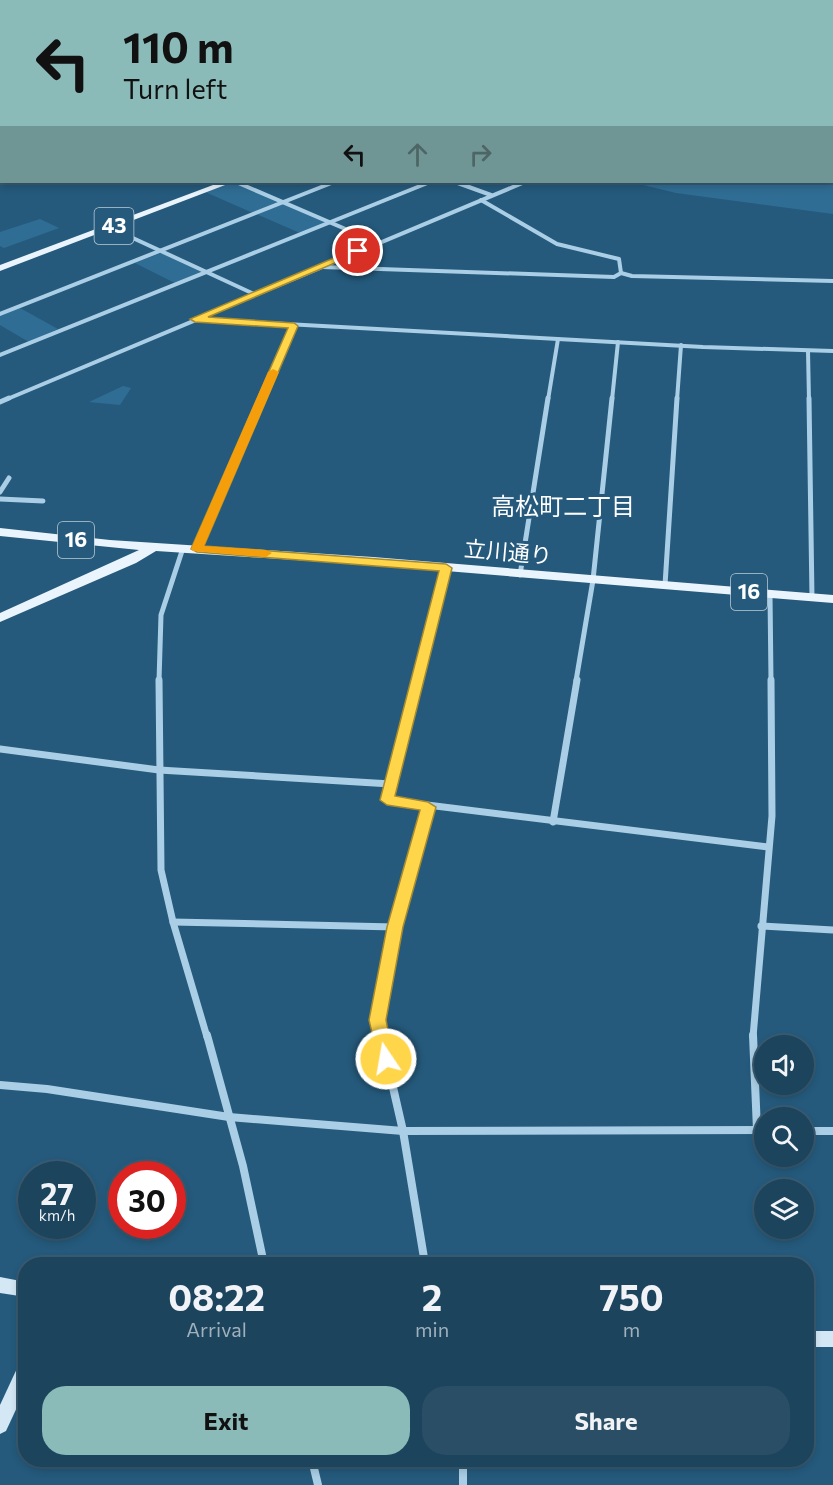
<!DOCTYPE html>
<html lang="en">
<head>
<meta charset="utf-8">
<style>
  body { margin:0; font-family:Commissioner,"Noto Sans JP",sans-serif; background:#294e66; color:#f1f3f6; height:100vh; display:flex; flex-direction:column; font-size:22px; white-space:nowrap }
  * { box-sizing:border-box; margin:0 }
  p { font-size:20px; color:#a0b0bc }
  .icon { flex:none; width:33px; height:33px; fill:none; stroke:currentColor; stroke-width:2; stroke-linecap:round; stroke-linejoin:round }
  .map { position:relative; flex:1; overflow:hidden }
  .side { position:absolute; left:18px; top:1257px; width:796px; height:210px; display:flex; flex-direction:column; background:#1c445d; border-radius:24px; box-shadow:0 3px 9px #0003,0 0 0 2px #3a5c72 }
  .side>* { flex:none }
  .banner { position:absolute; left:0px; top:0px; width:834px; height:183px; box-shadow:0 3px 9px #0003,0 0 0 2px #3a5c72; background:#8bbbb9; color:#111; overflow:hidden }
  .tools { position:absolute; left:754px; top:1035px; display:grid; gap:12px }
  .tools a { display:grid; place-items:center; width:60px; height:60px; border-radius:50%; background:#1c445d; box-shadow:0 3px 9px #0003,0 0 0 2px #3a5c72; font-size:30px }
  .speed { position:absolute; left:18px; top:1161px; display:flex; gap:12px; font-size:30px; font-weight:700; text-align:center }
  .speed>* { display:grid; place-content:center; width:78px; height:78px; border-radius:50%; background:#1c445d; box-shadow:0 3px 9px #0003,0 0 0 2px #3a5c72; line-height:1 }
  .speed small { font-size:15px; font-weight:400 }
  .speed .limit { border:9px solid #d22; background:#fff; color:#111 }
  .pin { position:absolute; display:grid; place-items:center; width:51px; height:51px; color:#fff; margin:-26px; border:3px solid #fff; border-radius:50%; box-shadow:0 2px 6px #0007 }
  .me { position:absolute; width:66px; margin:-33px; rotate:348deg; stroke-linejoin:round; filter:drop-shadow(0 0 4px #0008) }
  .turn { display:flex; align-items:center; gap:21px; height:126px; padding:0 24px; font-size:27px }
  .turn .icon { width:78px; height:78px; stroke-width:2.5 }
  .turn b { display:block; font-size:42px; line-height:51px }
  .lanes { display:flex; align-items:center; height:57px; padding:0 24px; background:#0003; justify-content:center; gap:30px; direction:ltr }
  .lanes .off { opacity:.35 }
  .eta { display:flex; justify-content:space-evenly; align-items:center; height:102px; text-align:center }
  .eta b { font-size:36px; font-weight:700; line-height:42px }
  .button { display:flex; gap:12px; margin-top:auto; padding:12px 24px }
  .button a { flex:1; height:69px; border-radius:24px; background:#8bbbb9; color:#111; font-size:24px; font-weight:700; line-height:69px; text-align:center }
  .button a+a { background:#294e66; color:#f1f3f6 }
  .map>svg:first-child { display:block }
  .green { fill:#306d94 }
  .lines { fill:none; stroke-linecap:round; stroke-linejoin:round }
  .street-far3 { stroke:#aacee5; stroke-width:4 }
  .street-far2 { stroke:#aacee5; stroke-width:5 }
  .street-far1 { stroke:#aacee5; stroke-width:7 }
  .street { stroke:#aacee5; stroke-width:8 }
  .secondary { fill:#d3e7f5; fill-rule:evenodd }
  .primary { fill:#eaf4fd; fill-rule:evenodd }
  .route { fill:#ffd54a; stroke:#a68a30; stroke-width:1.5 }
  .slow { fill:#f59e0b }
  .labels { text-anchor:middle; stroke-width:6; stroke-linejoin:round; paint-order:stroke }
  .shield { fill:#255a7c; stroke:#beced8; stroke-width:1.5 }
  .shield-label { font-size:21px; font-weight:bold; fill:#fff }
  .street-label { font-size:22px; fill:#fff; stroke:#255a7c }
  .neighbourhood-label { font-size:24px; fill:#fff; stroke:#255a7c }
</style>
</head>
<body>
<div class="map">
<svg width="833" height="1485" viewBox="0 0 833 1485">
  <rect width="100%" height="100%" fill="#255a7c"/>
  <g class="green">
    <polygon points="833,158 833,214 676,193 631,182 832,182"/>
    <polygon points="229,182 234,182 281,202 253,213 203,191"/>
    <polygon points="282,202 329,222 300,233 254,213"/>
    <polygon points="40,219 59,228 4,248 0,246 0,232"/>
    <polygon points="161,253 202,272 175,283 135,263"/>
    <polygon points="20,308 58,329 29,342 0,325 0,315"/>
    <polygon points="123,386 131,388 120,405 89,402"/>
  </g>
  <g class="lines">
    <g class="street-far3">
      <polyline points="236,182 378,243"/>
      <polyline points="455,182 491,195"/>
      <polyline points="109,227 254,294"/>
      <polyline points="322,267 614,277 621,273 619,259 557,244 481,200"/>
      <polyline points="621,273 632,276 833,281"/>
      <polyline points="0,314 334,182"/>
      <polyline points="195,319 703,347 833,351"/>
      <polyline points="808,351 809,400"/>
      <polyline points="0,355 430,182"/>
      <polyline points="5,400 525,182"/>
      <polyline points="262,400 294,326"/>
      <polyline points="548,400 558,339"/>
      <polyline points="612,400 618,342"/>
      <polyline points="677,400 681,345"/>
    </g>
    <g class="street-far2">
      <polyline points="809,398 812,598"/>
      <polyline points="0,402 9,398"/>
      <polyline points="0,492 9,478"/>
      <polyline points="0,499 43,501"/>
      <polyline points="197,549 263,398"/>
      <polyline points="520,575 548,398"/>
      <polyline points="665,585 677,398"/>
      <polyline points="770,594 771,681"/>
      <polyline points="159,681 161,615 183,548"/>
      <polyline points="417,681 446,568"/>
      <polyline points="576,681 593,580 612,398"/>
    </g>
    <g class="street-far1">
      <polyline points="159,680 161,870 173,922 207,1037"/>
      <polyline points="418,680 387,800 768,847"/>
      <polyline points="0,749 159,770 391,784"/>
      <polyline points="553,822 577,680"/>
      <polyline points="173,922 395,927"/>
      <polyline points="761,926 833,930"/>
      <polyline points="382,1037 378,1020 395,927 428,807"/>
      <polyline points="753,1037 772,816 771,680"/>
    </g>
    <g class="street">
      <polyline points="207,1035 243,1166 264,1264"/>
      <polyline points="381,1035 403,1131 425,1264"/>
      <polyline points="753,1035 757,1130"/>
      <polyline points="0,1085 47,1089 229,1117 403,1131 765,1130"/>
      <polyline points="804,1131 833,1131"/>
      <polyline points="312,1460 318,1485"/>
      <polyline points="463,1460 463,1485"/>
    </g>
    <g class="secondary">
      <polygon points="0,1277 26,1282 26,1297 0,1293"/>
      <rect x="807" y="1331" width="26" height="16"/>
      <polygon points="26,1360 26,1388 6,1431 0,1434 0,1405 20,1362"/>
    </g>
    <g class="primary">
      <polygon points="370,0 382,2 371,2"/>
      <polygon points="221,182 233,182 0,271 0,265"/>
      <polygon points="0,528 110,540 373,557 833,595 833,603 373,565 156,551 136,563 0,622 0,613 139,550 0,536"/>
    </g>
  </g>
  <polygon class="route" points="355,249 363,251 208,317 294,323 298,326 204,546 446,564 452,568 395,796 428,802 436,807 403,927 386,1020 394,1059 392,1064 380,1064 378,1059 369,1020 387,927 420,810 387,805 380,800 439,571 197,552 191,549 288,328 195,322 190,319"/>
  <polygon class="slow" points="273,369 279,372 204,546 266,550 272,553 266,557 193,551 191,549 268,372"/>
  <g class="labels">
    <g class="shield">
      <rect x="94.5" y="208" width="39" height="36" rx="4.5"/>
      <rect x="58" y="522" width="36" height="36" rx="4.5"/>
      <rect x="731" y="574" width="36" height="36" rx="4.5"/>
    </g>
    <g class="shield-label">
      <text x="114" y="233">43</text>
      <text x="76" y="547">16</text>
      <text x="749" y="599">16</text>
    </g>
    <g class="street-label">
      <text transform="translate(508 552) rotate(5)" y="8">立川通り</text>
    </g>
    <g class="neighbourhood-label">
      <text x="563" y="515">高松町二丁目</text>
    </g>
  </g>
</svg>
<div class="tools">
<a><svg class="icon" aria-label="sound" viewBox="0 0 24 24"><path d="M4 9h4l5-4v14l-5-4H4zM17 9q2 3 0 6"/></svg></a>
<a><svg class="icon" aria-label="search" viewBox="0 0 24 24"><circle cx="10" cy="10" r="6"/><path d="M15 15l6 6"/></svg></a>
<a><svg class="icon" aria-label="layers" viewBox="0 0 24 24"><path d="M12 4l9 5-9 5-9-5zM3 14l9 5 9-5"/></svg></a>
</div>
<div class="speed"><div>27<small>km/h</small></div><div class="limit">30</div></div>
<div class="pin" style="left:358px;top:251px;background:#d93025"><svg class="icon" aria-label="arrive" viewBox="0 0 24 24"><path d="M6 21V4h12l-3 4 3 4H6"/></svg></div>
<svg class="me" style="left:386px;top:1059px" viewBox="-20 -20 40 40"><circle r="17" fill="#ffd54a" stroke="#fff" stroke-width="3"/><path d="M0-11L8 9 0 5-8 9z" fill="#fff"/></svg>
<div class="banner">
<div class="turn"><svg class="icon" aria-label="left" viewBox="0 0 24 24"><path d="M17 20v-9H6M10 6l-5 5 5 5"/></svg><div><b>110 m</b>Turn left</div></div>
<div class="lanes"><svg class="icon" aria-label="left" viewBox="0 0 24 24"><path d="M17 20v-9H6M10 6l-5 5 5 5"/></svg><svg class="icon off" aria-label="ahead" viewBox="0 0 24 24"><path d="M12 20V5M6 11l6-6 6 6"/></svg><svg class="icon off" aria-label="right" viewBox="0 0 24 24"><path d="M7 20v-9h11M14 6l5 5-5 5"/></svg></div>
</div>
<section class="side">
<div class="eta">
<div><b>08:22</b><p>Arrival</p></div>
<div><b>2</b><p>min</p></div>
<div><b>750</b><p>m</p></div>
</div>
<div class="button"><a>Exit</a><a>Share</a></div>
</section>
</div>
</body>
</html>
